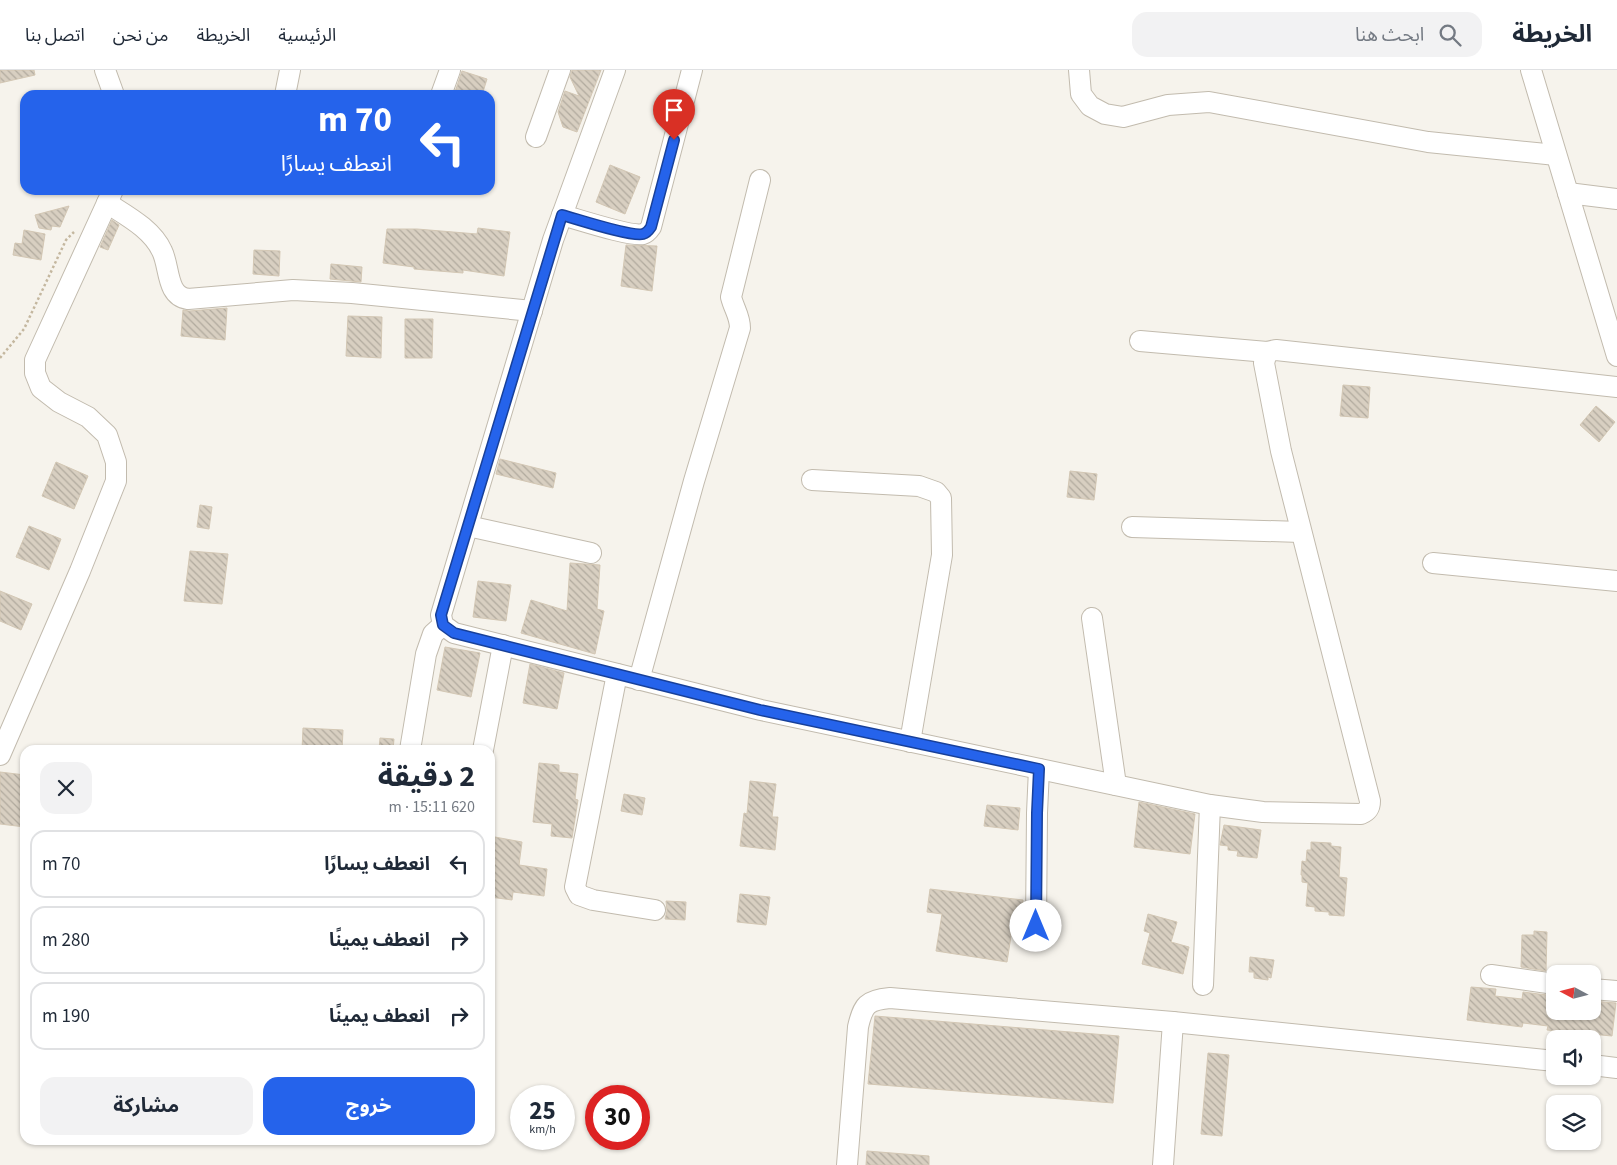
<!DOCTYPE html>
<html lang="ar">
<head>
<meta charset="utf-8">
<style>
  body { margin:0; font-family:"Source Sans 3","Noto Sans Arabic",sans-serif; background:#f2f2f3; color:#1f2937; direction:rtl; height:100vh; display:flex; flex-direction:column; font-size:19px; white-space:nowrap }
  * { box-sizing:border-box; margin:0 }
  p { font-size:16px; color:#747a83 }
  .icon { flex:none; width:28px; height:28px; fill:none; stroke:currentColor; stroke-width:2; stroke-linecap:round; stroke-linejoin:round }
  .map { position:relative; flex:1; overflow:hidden; direction:ltr }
  .drawer { position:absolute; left:20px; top:675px; width:475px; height:400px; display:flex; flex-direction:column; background:#fff; border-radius:15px; box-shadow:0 1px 4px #0004; direction:rtl }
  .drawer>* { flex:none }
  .top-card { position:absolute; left:20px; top:20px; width:475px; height:105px; border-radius:15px; box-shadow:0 1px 4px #0004; direction:rtl; background:#2563eb; color:#fff; overflow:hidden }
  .needle { width:32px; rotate:277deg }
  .tools { position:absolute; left:1546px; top:895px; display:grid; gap:10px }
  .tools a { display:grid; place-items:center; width:55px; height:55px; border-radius:10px; background:#fff; box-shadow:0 1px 4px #0004; font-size:25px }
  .speed { position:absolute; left:510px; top:1015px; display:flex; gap:10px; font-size:25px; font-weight:700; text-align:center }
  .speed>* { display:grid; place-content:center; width:65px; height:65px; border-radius:50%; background:#fff; box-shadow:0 1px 4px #0004; line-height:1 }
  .speed small { font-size:12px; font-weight:400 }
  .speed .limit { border:8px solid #d22; background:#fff; color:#111 }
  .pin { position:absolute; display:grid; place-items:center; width:42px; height:42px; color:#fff; margin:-51px -21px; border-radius:50% 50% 50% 0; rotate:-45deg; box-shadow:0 0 5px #0007 }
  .pin .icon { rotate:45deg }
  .me { position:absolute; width:55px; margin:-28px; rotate:0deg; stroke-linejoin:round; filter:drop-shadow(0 0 4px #0008) }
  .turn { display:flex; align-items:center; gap:18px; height:105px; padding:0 20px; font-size:22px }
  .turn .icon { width:65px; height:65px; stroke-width:2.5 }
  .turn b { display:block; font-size:35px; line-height:42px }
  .round { display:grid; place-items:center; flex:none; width:52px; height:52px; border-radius:15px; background:#f2f2f3 }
  .overview { display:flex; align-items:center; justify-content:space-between; height:85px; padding:0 20px }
  h1 { font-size:30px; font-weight:700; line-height:38px }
  .action { display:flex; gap:10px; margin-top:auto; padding:10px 20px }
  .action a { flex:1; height:58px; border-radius:15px; background:#2563eb; color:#fff; font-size:20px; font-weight:700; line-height:58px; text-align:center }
  .action a+a { background:#f2f2f3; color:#1f2937 }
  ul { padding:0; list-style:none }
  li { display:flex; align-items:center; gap:15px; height:68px; margin:0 10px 8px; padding:0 10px; border:2px solid #e0e1e3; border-radius:15px }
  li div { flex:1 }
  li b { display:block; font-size:19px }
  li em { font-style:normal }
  header { display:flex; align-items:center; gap:30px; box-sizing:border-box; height:70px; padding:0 25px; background:#fff; border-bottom:1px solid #e0e1e3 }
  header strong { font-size:24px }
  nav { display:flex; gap:28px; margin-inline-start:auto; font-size:18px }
  .search { width:350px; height:45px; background:#f2f2f3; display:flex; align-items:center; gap:12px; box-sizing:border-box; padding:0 18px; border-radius:15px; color:#747a83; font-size:19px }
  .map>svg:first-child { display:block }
  .building { fill:url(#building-back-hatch); stroke:#d3c7b4 }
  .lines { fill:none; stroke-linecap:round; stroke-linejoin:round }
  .minor-casing { stroke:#c2bbae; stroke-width:22 }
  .path { stroke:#c4b79f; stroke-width:2.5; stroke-dasharray:2.5 2.5; stroke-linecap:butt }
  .minor { stroke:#fff; stroke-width:20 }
  .route-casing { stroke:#184099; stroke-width:12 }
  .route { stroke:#2563eb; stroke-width:9 }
</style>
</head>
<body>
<header>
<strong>الخريطة</strong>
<div class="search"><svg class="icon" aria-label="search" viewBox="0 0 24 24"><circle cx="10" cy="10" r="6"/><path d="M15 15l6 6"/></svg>ابحث هنا</div>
<nav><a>الرئيسية</a><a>الخريطة</a><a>من نحن</a><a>اتصل بنا</a></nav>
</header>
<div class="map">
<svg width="1617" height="1095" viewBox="0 0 1617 1095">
  <defs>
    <pattern id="building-back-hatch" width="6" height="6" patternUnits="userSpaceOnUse" patternTransform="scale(1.25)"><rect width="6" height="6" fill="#d8cfc1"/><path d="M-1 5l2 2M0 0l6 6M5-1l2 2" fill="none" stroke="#b1aa9e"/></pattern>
  </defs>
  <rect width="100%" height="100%" fill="#f6f3ec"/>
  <g class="building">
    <polygon points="0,0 34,0 35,5 0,13"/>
    <polygon points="572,0 601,0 577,62 563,57 558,42 565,21 579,26 570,7"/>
    <polygon points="462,1 487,9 482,25 454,25"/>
    <polygon points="610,95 640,107 625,144 596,132"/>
    <polygon points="69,136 60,157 52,156 51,160 39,158 35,145"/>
    <polygon points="112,150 119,155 108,180 100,177"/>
    <polygon points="478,158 510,162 504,206 463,200 463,203 414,199 414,197 383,193 387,159 417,159 477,164"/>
    <polygon points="24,160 45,164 41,190 13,185 15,173 22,174"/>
    <polygon points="626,175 657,176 652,221 621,216"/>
    <polygon points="254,180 280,181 279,206 253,204"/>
    <polygon points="331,194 362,197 361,212 330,209"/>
    <polygon points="227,238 225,270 181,266 183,240 189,241"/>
    <polygon points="348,246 382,247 381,288 346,286"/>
    <polygon points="405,249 433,249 432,288 405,288"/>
    <polygon points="1343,315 1370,317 1368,348 1340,346"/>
    <polygon points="1596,336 1615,352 1599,372 1580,355"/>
    <polygon points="500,389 556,403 553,418 496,404"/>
    <polygon points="56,392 88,406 74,439 42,426"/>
    <polygon points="1070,401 1097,404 1094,430 1067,427"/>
    <polygon points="200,435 212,437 209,459 197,457"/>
    <polygon points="29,456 61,469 49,500 16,487"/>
    <polygon points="190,481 228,484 222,534 184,531"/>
    <polygon points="570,493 600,495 597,539 604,541 595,584 521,563 531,530 567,541"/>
    <polygon points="478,511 511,515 506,551 473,547"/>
    <polygon points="0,521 32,534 21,560 0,551"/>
    <polygon points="445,577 480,583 471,627 437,620"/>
    <polygon points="530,594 564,603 557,639 523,633"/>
    <polygon points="303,658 343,660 342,680 302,680"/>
    <polygon points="380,668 394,669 393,680 379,680"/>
    <polygon points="539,693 559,695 559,702 578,704 575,729 578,730 572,768 551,766 552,754 533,752"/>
    <polygon points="0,702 25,705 25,757 0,754"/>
    <polygon points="750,711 776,714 772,747 778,747 775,780 740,776 744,743 747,744"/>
    <polygon points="624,724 645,728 642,745 621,741"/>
    <polygon points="1139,732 1195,744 1190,784 1134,777"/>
    <polygon points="987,735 1020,738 1018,760 984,756"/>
    <polygon points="1224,755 1261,760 1257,788 1237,786 1238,781 1228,780 1228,776 1220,775"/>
    <polygon points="495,767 522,772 519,795 547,799 544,826 513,822 512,830 490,827 490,785 492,786"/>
    <polygon points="1311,772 1331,773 1331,776 1341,777 1339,807 1347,808 1344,846 1329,845 1329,842 1315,841 1315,837 1306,836 1308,813 1302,812 1302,805 1301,805 1302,791 1306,792 1307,780 1311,780"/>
    <polygon points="930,819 1023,830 1020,854 1013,853 1007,892 936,881 942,844 927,842"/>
    <polygon points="740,824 770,827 766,855 737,852"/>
    <polygon points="666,831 686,832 685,850 665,849 667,841"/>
    <polygon points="1148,844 1177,852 1171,872 1189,877 1183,904 1142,894 1150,863 1144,861"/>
    <polygon points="1534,861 1547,862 1546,901 1521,897 1522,865 1534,865"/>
    <polygon points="1250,887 1274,890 1271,908 1268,907 1268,910 1254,908 1254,902 1249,902"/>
    <polygon points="1471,917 1496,919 1495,926 1522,929 1523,922 1555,926 1555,941 1592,941 1592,931 1616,933 1612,966 1547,960 1548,956 1523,953 1522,957 1467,950"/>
    <polygon points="875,946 1119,966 1113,1033 868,1014"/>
    <polygon points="1208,983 1229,985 1222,1066 1201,1064"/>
    <polygon points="867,1081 929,1086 929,1095 866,1095"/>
  </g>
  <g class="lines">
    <defs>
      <g id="minor">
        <polyline points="105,0 114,25"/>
        <path d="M615,0L553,170L441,545L443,555L454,563L761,640L1210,735L1263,742L1361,744C1368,741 1370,738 1370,731L1281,381L1264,293L1267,282"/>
        <polyline points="1079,0 1081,24 1090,36 1105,44 1123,47 1168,35 1209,32 1428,72 1556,85"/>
        <polyline points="1531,0 1617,286"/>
        <polyline points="285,25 290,0"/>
        <polyline points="441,25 450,0"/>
        <polyline points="536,67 560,0"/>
        <polyline points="1568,123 1617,129"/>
        <path d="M107,133C127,146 152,159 162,181C170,197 166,226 188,229L293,220L352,223L532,241"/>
        <path d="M562,145C577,149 631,167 643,164C647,163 649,160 651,157L692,0"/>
        <polyline points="1140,271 1267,282 1276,280 1617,317"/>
        <polyline points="812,410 919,416 936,422 941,428 942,485 910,672"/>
        <polyline points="468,456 591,483"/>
        <polyline points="1132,457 1301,462"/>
        <polyline points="1433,493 1617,511"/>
        <polyline points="1092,548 1116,715"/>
        <polyline points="617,604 575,817 579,825 593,830 655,840"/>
        <path d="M639,610L694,411L740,258C740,246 734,239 731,227L760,110"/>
        <polyline points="410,680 426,584 433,564 443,555"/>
        <polyline points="483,680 503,575"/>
        <polyline points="0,685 80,501 116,411 116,392 107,365 88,347 59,332 41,318 35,303 35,290 113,120"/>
        <polyline points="1036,856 1037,743 1039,699"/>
        <polyline points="1491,905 1555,914"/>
        <polyline points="1203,915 1210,735"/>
        <polyline points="1592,919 1617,921"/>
        <polyline points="1592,995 1617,998"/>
        <path d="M847,1095L858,957C863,935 867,930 890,928L1173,952L1555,991"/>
        <polyline points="1163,1095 1173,952"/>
      </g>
    </defs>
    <use href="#minor" class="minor-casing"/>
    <polyline class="path" points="0,288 24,259 66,170 74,162"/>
    <use href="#minor" class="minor"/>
  </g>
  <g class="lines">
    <defs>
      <path id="route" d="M674,70L651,157C649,160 647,163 643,164C631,167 577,149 562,145L441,545L443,555L454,563L760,640L1039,699L1037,743L1036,856"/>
    </defs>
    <use href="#route" class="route-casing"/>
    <use href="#route" class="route"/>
  </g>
</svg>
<div class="tools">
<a><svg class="needle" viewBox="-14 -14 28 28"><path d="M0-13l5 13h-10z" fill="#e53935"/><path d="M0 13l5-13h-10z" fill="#747a83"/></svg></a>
<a><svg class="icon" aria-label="sound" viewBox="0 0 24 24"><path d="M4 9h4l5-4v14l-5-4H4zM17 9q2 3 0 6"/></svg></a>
<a><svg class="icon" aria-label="layers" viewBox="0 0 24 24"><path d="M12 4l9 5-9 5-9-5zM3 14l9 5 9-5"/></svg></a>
</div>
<div class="speed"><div>25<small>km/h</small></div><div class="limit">30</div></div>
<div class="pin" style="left:674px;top:70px;background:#d93025"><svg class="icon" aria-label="arrive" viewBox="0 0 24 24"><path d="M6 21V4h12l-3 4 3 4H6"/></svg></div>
<svg class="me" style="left:1036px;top:856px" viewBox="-20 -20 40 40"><circle r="19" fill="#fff"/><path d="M0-13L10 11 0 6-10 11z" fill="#2563eb"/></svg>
<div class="top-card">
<div class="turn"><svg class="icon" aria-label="left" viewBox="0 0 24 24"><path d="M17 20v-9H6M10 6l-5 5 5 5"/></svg><div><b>70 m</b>انعطف يسارًا</div></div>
</div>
<section class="drawer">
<div class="overview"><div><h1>2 دقيقة</h1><p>620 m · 15:11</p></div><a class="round"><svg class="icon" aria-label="close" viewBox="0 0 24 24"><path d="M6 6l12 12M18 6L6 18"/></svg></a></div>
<ul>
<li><svg class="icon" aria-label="left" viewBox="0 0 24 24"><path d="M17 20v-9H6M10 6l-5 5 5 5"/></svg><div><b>انعطف يسارًا</b></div><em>70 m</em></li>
<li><svg class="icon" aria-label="right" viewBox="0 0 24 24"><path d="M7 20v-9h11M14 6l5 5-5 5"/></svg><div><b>انعطف يمينًا</b></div><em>280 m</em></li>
<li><svg class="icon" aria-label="right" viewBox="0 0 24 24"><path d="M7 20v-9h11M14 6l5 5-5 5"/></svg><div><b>انعطف يمينًا</b></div><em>190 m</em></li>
</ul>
<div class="action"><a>خروج</a><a>مشاركة</a></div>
</section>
</div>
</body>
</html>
